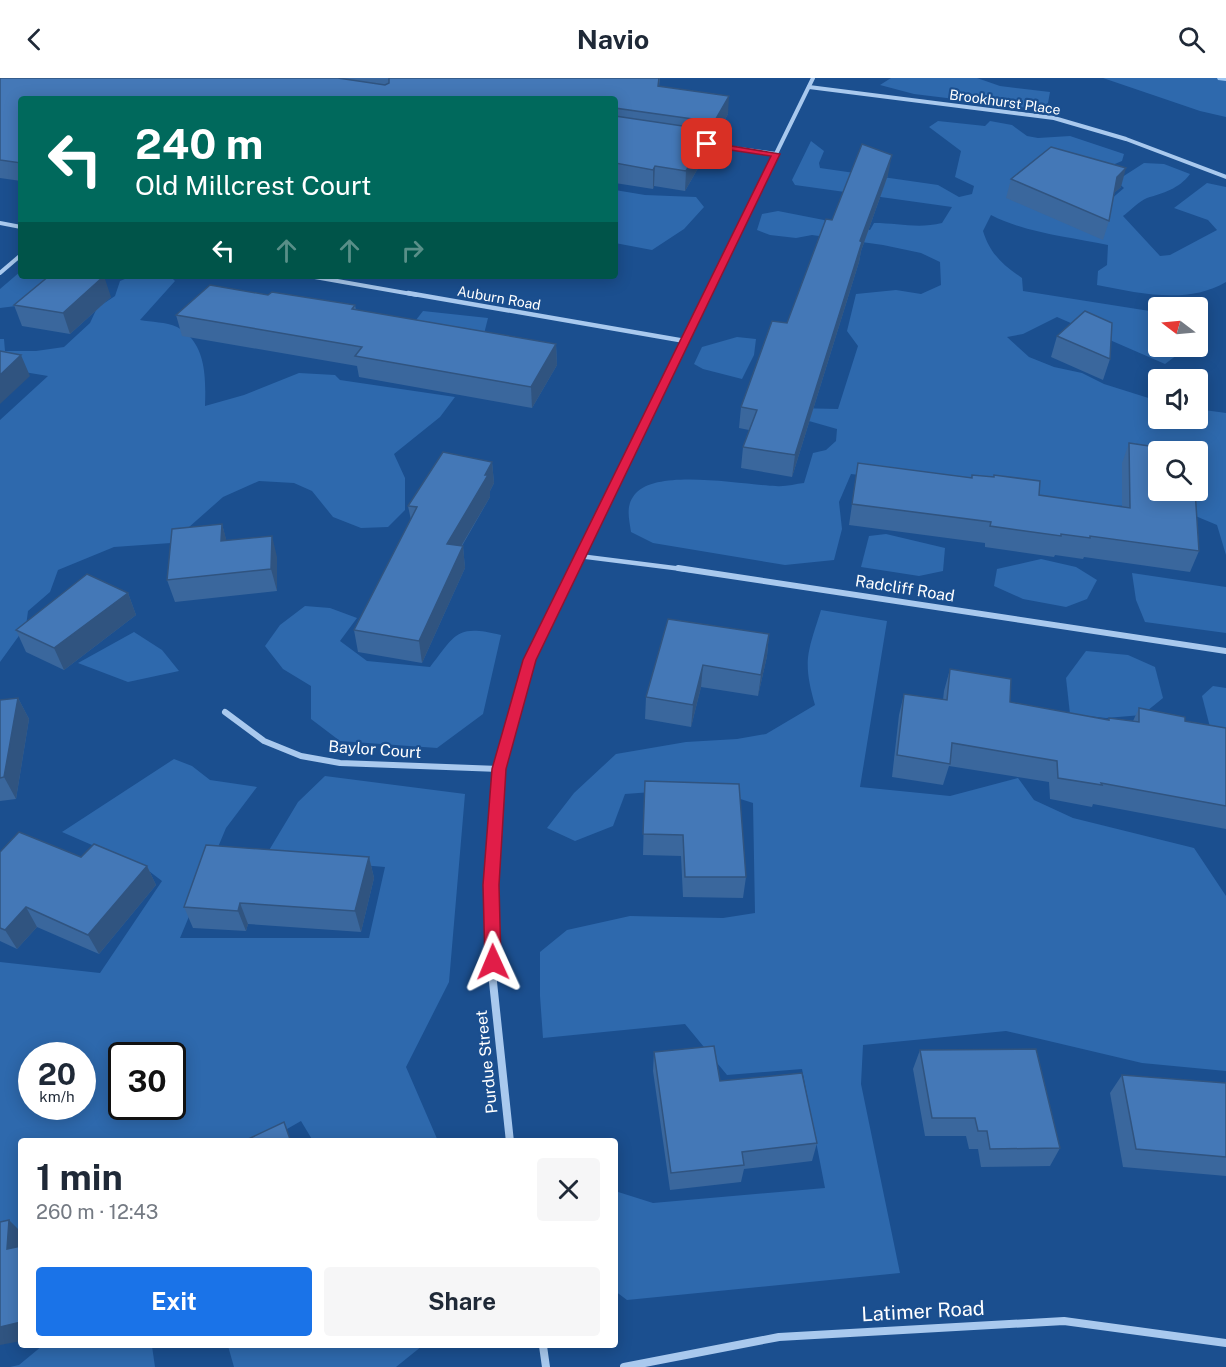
<!DOCTYPE html>
<html lang="en">
<head>
<meta charset="utf-8">
<style>
  body { margin:0; font-family:"Public Sans",sans-serif; background:#f6f6f7; color:#1f2937; height:100vh; display:flex; flex-direction:column; font-size:22px; white-space:nowrap }
  * { box-sizing:border-box; margin:0 }
  p { font-size:20px; color:#747a83 }
  .icon { flex:none; width:33px; height:33px; fill:none; stroke:currentColor; stroke-width:2; stroke-linecap:round; stroke-linejoin:round }
  .map { position:relative; flex:1; overflow:hidden }
  .sheet { position:absolute; left:18px; top:1060px; width:600px; height:210px; display:flex; flex-direction:column; background:#fff; border-radius:6px; box-shadow:0 3px 15px #0003 }
  .sheet>* { flex:none }
  .top-card { position:absolute; left:18px; top:18px; width:600px; height:183px; border-radius:6px; box-shadow:0 3px 15px #0003; background:#00695c; color:#fff; overflow:hidden }
  .needle { width:39px; rotate:286deg }
  .tools { position:absolute; left:1148px; top:219px; display:grid; gap:12px }
  .tools a { display:grid; place-items:center; width:60px; height:60px; border-radius:6px; background:#fff; box-shadow:0 3px 15px #0003; font-size:30px }
  .speed { position:absolute; left:18px; top:964px; display:flex; gap:12px; font-size:30px; font-weight:700; text-align:center }
  .speed>* { display:grid; place-content:center; width:78px; height:78px; border-radius:50%; background:#fff; box-shadow:0 3px 15px #0003; line-height:1 }
  .speed small { font-size:15px; font-weight:400 }
  .speed .limit { border:3px solid #111; border-radius:9px; background:#fff; color:#111 }
  .pin { position:absolute; display:grid; place-items:center; width:51px; height:51px; color:#fff; margin:-26px; border-radius:12px; box-shadow:0 3px 9px #0006 }
  .me { position:absolute; width:66px; margin:-33px; rotate:359deg; stroke-linejoin:round; filter:drop-shadow(0 0 4px #0008) }
  .turn { display:flex; align-items:center; gap:21px; height:126px; padding:0 18px; font-size:27px }
  .turn .icon { width:78px; height:78px; stroke-width:2.5 }
  .turn b { display:block; font-size:42px; line-height:51px }
  .lanes { display:flex; align-items:center; height:57px; padding:0 18px; background:#0003; justify-content:center; gap:30px; direction:ltr }
  .lanes .off { opacity:.35 }
  .round { display:grid; place-items:center; flex:none; width:63px; height:63px; border-radius:6px; background:#f6f6f7 }
  .overview { display:flex; align-items:center; justify-content:space-between; height:102px; padding:0 18px }
  h1 { font-size:36px; font-weight:700; line-height:45px }
  .action { display:flex; gap:12px; margin-top:auto; padding:12px 18px }
  .action a { flex:1; height:69px; border-radius:6px; background:#1a73e8; color:#fff; font-size:24px; font-weight:700; line-height:69px; text-align:center }
  .action a+a { background:#f6f6f7; color:#1f2937 }
  header { display:flex; justify-content:space-between; align-items:center; height:78px; padding:0 18px; background:#fff; font-size:27px; font-weight:700 }
  .map>svg:first-child { display:block }
  .green { fill:#2e69ad; fill-rule:evenodd }
  .lines { fill:none; stroke-linecap:round; stroke-linejoin:round }
  .stream { fill:#9cc4f0; fill-rule:evenodd }
  .minor-far3 { stroke:#a9c9ee; stroke-width:4 }
  .minor-far2 { stroke:#a9c9ee; stroke-width:4.5 }
  .minor-far1 { stroke:#a9c9ee; stroke-width:6 }
  .minor { stroke:#a9c9ee; stroke-width:8 }
  .wall { fill:#3a679d }
  .shaded-wall { fill:#305480 }
  .building { fill:#4478b7; stroke:#305480; stroke-width:1.5 }
  .route { fill:#e11d48; stroke:#92132f; stroke-width:1.5 }
  .labels { text-anchor:middle; stroke-width:4.5; stroke-linejoin:round; paint-order:stroke }
  .far-street-label { font-size:14px; fill:#fff; stroke:#1b4f8f }
  .street-label { font-size:16px; fill:#fff; stroke:#1b4f8f }
  .near-street-label { font-size:20px; fill:#fff; stroke:#1b4f8f }
</style>
</head>
<body>
<header><svg class="icon" aria-label="back" viewBox="0 0 24 24"><path d="M15 5l-7 7 7 7"/></svg>Navio<svg class="icon" aria-label="search" viewBox="0 0 24 24"><circle cx="10" cy="10" r="6"/><path d="M15 15l6 6"/></svg></header>
<div class="map">
<svg width="1226" height="1289" viewBox="0 0 1226 1289">
  <rect width="100%" height="100%" fill="#1b4f8f"/>
  <g class="green">
    <polygon points="891,0 977,0 1000,8 1050,14 1048,25 1036,31 914,16 880,7"/>
    <polygon points="1103,0 1226,0 1226,39 1200,33"/>
    <path d="M938,43L985,48L990,43L1012,47L1027,58L1038,60L1070,58L1124,76L1122,83L1098,93L1103,128L1124,110L1116,103L1144,85L1164,86L1190,96C1179,111 1163,115 1147,120C1139,123 1130,133 1123,138L1160,178L1170,177L1217,152L1208,142L1174,130L1207,105L1226,109V204C1187,227 1139,215 1097,207L1098,193L1107,187L1108,167C1070,159 1026,155 991,137L983,153C990,176 1003,187 1022,200L1023,213L1156,234L1158,236V268L1183,269L1181,274L1165,286L1057,239L1023,256L1007,259L1029,279L1054,289L1082,295L1104,306L1158,323V340H1197V331L1226,335V477L1217,447L1181,432L1098,426L851,396L839,424L842,451L834,482L785,487L653,465L631,454C629,440 625,427 636,415C659,390 744,407 776,408C785,409 795,406 804,405L813,375L826,372L836,363L837,351L795,339L794,330L838,331L858,268L847,253L856,216L896,212L921,216L941,207L940,184L921,175L883,167L812,157L796,160L770,157L757,152L762,136L778,133L824,142L832,148L870,152L874,145C898,145 918,151 942,145L952,129L795,107L792,102L811,63L824,73L819,85L820,90L938,107L959,119L972,116L974,108L955,99L961,73L929,49ZM1158,374H1197V412H1158Z"/>
    <polygon points="615,112 645,117 696,119 704,129 684,151 652,172 615,165"/>
    <polygon points="21,193 21,198 66,198 16,228 0,230 0,211"/>
    <path d="M132,198H170L175,203L140,242C151,244 166,244 177,249C206,264 206,298 205,328L244,317L299,295L335,297L340,302L455,319L440,339L394,376L405,400V432L388,449L361,450L333,439L312,413L294,405L259,403L223,419L171,465L114,469L58,492L50,514L28,533L26,548L0,584V342L48,298L0,290V261H4L5,273H36L64,269L90,245L97,230L115,218L120,203Z"/>
    <polygon points="423,233 488,240 483,260 399,264"/>
    <polygon points="737,259 756,261 754,277 742,301 703,291 694,286 702,269"/>
    <polygon points="886,456 945,470 943,493 919,498 861,489 869,458"/>
    <polygon points="1041,481 1076,489 1097,502 1087,521 1066,529 1023,521 994,508 997,491"/>
    <polygon points="1132,495 1226,509 1226,555 1145,544 1136,522"/>
    <path d="M305,528L330,530L357,540L340,563L367,583L430,589C456,556 456,546 501,557L483,636L437,670L340,663L311,641V608L283,591L265,568L280,547Z"/>
    <path d="M821,532L887,543L860,709L950,718L1018,700L1034,722L1073,740L1194,770L1226,818V993L1142,985L1006,953L863,967L861,1006L900,1195L627,1222L615,1213V1113L653,1125L825,1110L802,991L727,997L685,946L543,960L540,918V874L567,852L630,838L723,840L755,835L753,725L706,710L625,716L613,748L575,763L547,750L574,715L616,676L686,664L737,661L766,656L815,627C802,582 808,574 821,532Z"/>
    <polygon points="134,554 162,572 179,593 128,604 78,585"/>
    <polygon points="1086,573 1128,577 1155,589 1163,620 1142,637 1106,640 1070,636 1066,600"/>
    <polygon points="1213,608 1226,610 1226,655 1210,649 1202,618"/>
    <path d="M174,681L192,688L210,702L257,709L226,750L180,860H369L385,789L265,779L298,724L325,698L465,716L449,904L406,989L438,1063H313L301,1043L266,1063L21,1064V1158L0,1154V884L100,895L162,803L145,790L62,754ZM32,978H82V1029H32ZM122,978H172V1029H122Z"/>
    <polygon points="42,1268 152,1268 155,1289 10,1289 19,1287"/>
    <polygon points="228,1268 422,1268 396,1289 234,1289"/>
  </g>
  <g class="lines">
    <polygon class="stream" points="1217,0 1226,0 1226,3 1218,2"/>
    <g class="minor-far3">
      <polyline points="809,9 1054,40 1126,61 1226,99"/>
      <polyline points="702,66 776,76"/>
      <polyline points="0,145 21,149"/>
      <polyline points="0,195 21,177"/>
      <polyline points="309,198 417,217"/>
      <polyline points="707,217 813,0"/>
    </g>
    <g class="minor-far2">
      <polyline points="408,215 685,263"/>
      <polyline points="579,478 690,492"/>
      <polyline points="573,492 708,215"/>
    </g>
    <g class="minor-far1">
      <polyline points="678,490 1226,573"/>
      <polyline points="225,634 264,663 301,678 340,685 499,691"/>
      <polyline points="492,843 491,807 499,691 529,582 574,490"/>
    </g>
    <g class="minor">
      <polyline points="492,841 493,904 510,1064"/>
      <polyline points="543,1268 546,1289"/>
      <polyline points="624,1289 779,1259 1064,1243 1226,1265"/>
    </g>
  </g>
  <g class="wall">
    <polygon points="0,0 660,0 659,9 728,36 713,63 710,62 709,71 685,113 654,108 653,111 615,105 615,21 21,21 21,103 0,100"/>
    <polygon points="888,97 861,173 859,184 792,399 741,390 743,369 749,352 739,350 741,329 787,245 832,142"/>
    <polygon points="1011,101 1121,109 1114,115 1109,143 1103,162 1006,120"/>
    <polygon points="268,217 355,227 356,232 556,266 557,287 532,330 359,299 357,288 182,258 176,237"/>
    <polygon points="111,219 70,256 22,248 14,227"/>
    <polygon points="1057,258 1110,281 1103,302 1051,279"/>
    <polygon points="1129,365 1199,473 1190,494 1084,479 1083,481 1055,477 1054,479 985,469 985,465 849,447 858,385 971,400 972,397 1039,417 1122,428 1122,385"/>
    <polygon points="492,384 494,405 490,413 490,419 462,468 463,468 465,490 422,585 358,574 354,552 411,442 408,428"/>
    <polygon points="222,446 226,462 277,479 277,513 175,524 167,502"/>
    <polygon points="128,515 136,537 64,592 26,574 16,552"/>
    <polygon points="668,541 769,556 767,578 758,618 701,609 691,649 645,641 646,619"/>
    <polygon points="950,591 1010,624 1108,642 1109,640 1133,643 1139,630 1185,643 1226,650 1226,751 1093,726 1092,729 1050,721 1049,704 949,688 943,707 892,699 899,637 904,616 943,622 944,613"/>
    <polygon points="18,620 29,641 16,721 0,723 0,622"/>
    <polygon points="645,703 746,799 743,820 683,819 681,778 643,777"/>
    <polygon points="0,774 81,779 147,788 156,807 99,876 37,849 17,871 0,863"/>
    <polygon points="369,779 374,800 361,854 248,846 246,853 193,850 184,829"/>
    <polygon points="920,972 1060,1070 1050,1088 981,1089 978,1071 969,1071 966,1058 925,1058 913,991"/>
    <polygon points="654,974 720,1003 817,1065 812,1083 744,1091 741,1104 670,1112 653,993"/>
    <polygon points="1122,997 1226,1005 1226,1098 1123,1089 1110,1015"/>
  </g>
  <g class="shaded-wall">
    <polygon points="729,18 728,36 713,63 714,44"/>
    <polygon points="710,52 709,71 685,113 686,93"/>
    <polygon points="892,77 888,97 861,173 859,184 792,399 795,377 860,163"/>
    <polygon points="655,88 654,108 653,111 653,92"/>
    <polygon points="1126,90 1121,109 1111,118 1117,99"/>
    <polygon points="104,198 111,219 70,256 63,235"/>
    <polygon points="556,266 557,287 532,330 531,309"/>
    <polygon points="21,277 30,298 0,326 0,297"/>
    <polygon points="492,384 494,405 490,413 490,419 450,487 447,466"/>
    <polygon points="222,446 228,468 221,463"/>
    <polygon points="272,458 277,479 277,513 271,491"/>
    <polygon points="463,468 465,490 422,585 419,563"/>
    <polygon points="128,515 136,537 64,592 54,570"/>
    <polygon points="769,556 767,578 758,618 761,597"/>
    <polygon points="703,587 701,609 691,649 693,627"/>
    <polygon points="18,620 29,641 16,721 4,699"/>
    <polygon points="369,779 374,800 361,854 355,833"/>
    <polygon points="147,788 156,807 99,876 88,857"/>
    <polygon points="240,825 248,846 246,853 238,833"/>
    <polygon points="26,829 37,849 17,871 5,852"/>
    <polygon points="9,1142 21,1154 21,1186 7,1171"/>
    <polygon points="21,1244 21,1263 0,1267 0,1249"/>
  </g>
  <g class="building">
    <polygon points="0,0 338,0 385,7 389,5 389,0 659,0 658,8 729,18 714,44 615,30 615,21 21,21 21,85 0,82"/>
    <polygon points="615,38 710,52 686,93 655,88 653,92 615,85"/>
    <polygon points="862,66 892,77 860,163 862,164 795,377 743,369 757,332 741,329 772,243 787,245 826,141 832,142"/>
    <polygon points="1051,69 1126,90 1117,99 1109,143 1011,101"/>
    <polygon points="49,198 104,198 63,235 14,227"/>
    <polygon points="210,207 268,217 272,214 355,227 352,231 556,266 531,309 355,278 362,269 176,237"/>
    <polygon points="1085,233 1112,245 1110,281 1057,258"/>
    <polygon points="0,273 21,277 0,297"/>
    <polygon points="1129,365 1190,374 1158,374 1158,412 1195,412 1199,473 1090,458 1090,460 1061,456 1061,458 990,448 991,444 852,426 858,385 972,400 972,397 994,399 994,397 1040,403 1039,417 1130,430"/>
    <polygon points="443,374 492,384 485,397 488,397 447,466 463,468 419,563 354,552 417,429 408,428"/>
    <polygon points="222,446 221,463 272,458 271,491 167,502 172,451"/>
    <polygon points="87,496 128,515 54,570 16,552"/>
    <polygon points="668,541 769,556 761,597 703,587 693,627 646,619"/>
    <polygon points="950,591 1011,601 1010,624 1109,642 1109,640 1139,644 1139,630 1185,639 1185,643 1226,650 1226,728 1101,705 1102,707 1058,700 1057,683 952,665 950,686 897,677 904,616 947,622"/>
    <polygon points="18,620 4,699 0,700 0,622"/>
    <polygon points="645,703 739,706 746,799 685,799 683,757 643,756"/>
    <polygon points="19,754 81,779 94,766 147,788 88,857 26,829 5,852 0,850 0,774"/>
    <polygon points="206,767 369,779 355,833 240,825 238,833 184,829"/>
    <polygon points="714,968 720,1003 802,995 817,1065 742,1074 744,1087 671,1095 654,974"/>
    <polygon points="1036,971 1060,1070 990,1071 987,1053 978,1053 975,1040 932,1040 920,972"/>
    <polygon points="1122,997 1226,1005 1226,1079 1136,1071"/>
    <polygon points="284,1044 291,1064 242,1064"/>
    <polygon points="9,1142 7,1171 21,1168 21,1244 0,1249 0,1144"/>
  </g>
  <polygon class="route" points="707,64 780,76 536,582 506,691 499,807 501,884 498,889 493,891 487,889 485,884 483,807 492,691 523,582 771,78 704,68 704,65"/>
  <g class="labels">
    <g class="far-street-label">
      <text transform="translate(1005 24) rotate(8)" y="5">Brookhurst Place</text>
      <text transform="translate(499 220) rotate(10)" y="5">Auburn Road</text>
    </g>
    <g class="street-label">
      <text transform="translate(905 510) rotate(9)" y="6">Radcliff Road</text>
      <text transform="translate(375 671) rotate(4)" y="6">Baylor Court</text>
      <text transform="translate(486 984) rotate(-96)" y="6">Purdue Street</text>
    </g>
    <g class="near-street-label">
      <text transform="translate(923 1233) rotate(-3)" y="7">Latimer Road</text>
    </g>
  </g>
</svg>
<div class="tools">
<a><svg class="needle" viewBox="-14 -14 28 28"><path d="M0-13l5 13h-10z" fill="#e53935"/><path d="M0 13l5-13h-10z" fill="#747a83"/></svg></a>
<a><svg class="icon" aria-label="sound" viewBox="0 0 24 24"><path d="M4 9h4l5-4v14l-5-4H4zM17 9q2 3 0 6"/></svg></a>
<a><svg class="icon" aria-label="search" viewBox="0 0 24 24"><circle cx="10" cy="10" r="6"/><path d="M15 15l6 6"/></svg></a>
</div>
<div class="speed"><div>20<small>km/h</small></div><div class="limit">30</div></div>
<div class="pin" style="left:707px;top:66px;background:#d93025"><svg class="icon" aria-label="arrive" viewBox="0 0 24 24"><path d="M6 21V4h12l-3 4 3 4H6"/></svg></div>
<svg class="me" style="left:493px;top:884px" viewBox="-20 -20 40 40"><path d="M0-17L14 15 0 8-14 15z" fill="#e11d48" stroke="#fff" stroke-width="4"/></svg>
<div class="top-card">
<div class="turn"><svg class="icon" aria-label="left" viewBox="0 0 24 24"><path d="M17 20v-9H6M10 6l-5 5 5 5"/></svg><div><b>240 m</b>Old Millcrest Court</div></div>
<div class="lanes"><svg class="icon" aria-label="left" viewBox="0 0 24 24"><path d="M17 20v-9H6M10 6l-5 5 5 5"/></svg><svg class="icon off" aria-label="ahead" viewBox="0 0 24 24"><path d="M12 20V5M6 11l6-6 6 6"/></svg><svg class="icon off" aria-label="ahead" viewBox="0 0 24 24"><path d="M12 20V5M6 11l6-6 6 6"/></svg><svg class="icon off" aria-label="right" viewBox="0 0 24 24"><path d="M7 20v-9h11M14 6l5 5-5 5"/></svg></div>
</div>
<section class="sheet">
<div class="overview"><div><h1>1 min</h1><p>260 m · 12:43</p></div><a class="round"><svg class="icon" aria-label="close" viewBox="0 0 24 24"><path d="M6 6l12 12M18 6L6 18"/></svg></a></div>
<div class="action"><a>Exit</a><a>Share</a></div>
</section>
</div>
</body>
</html>
